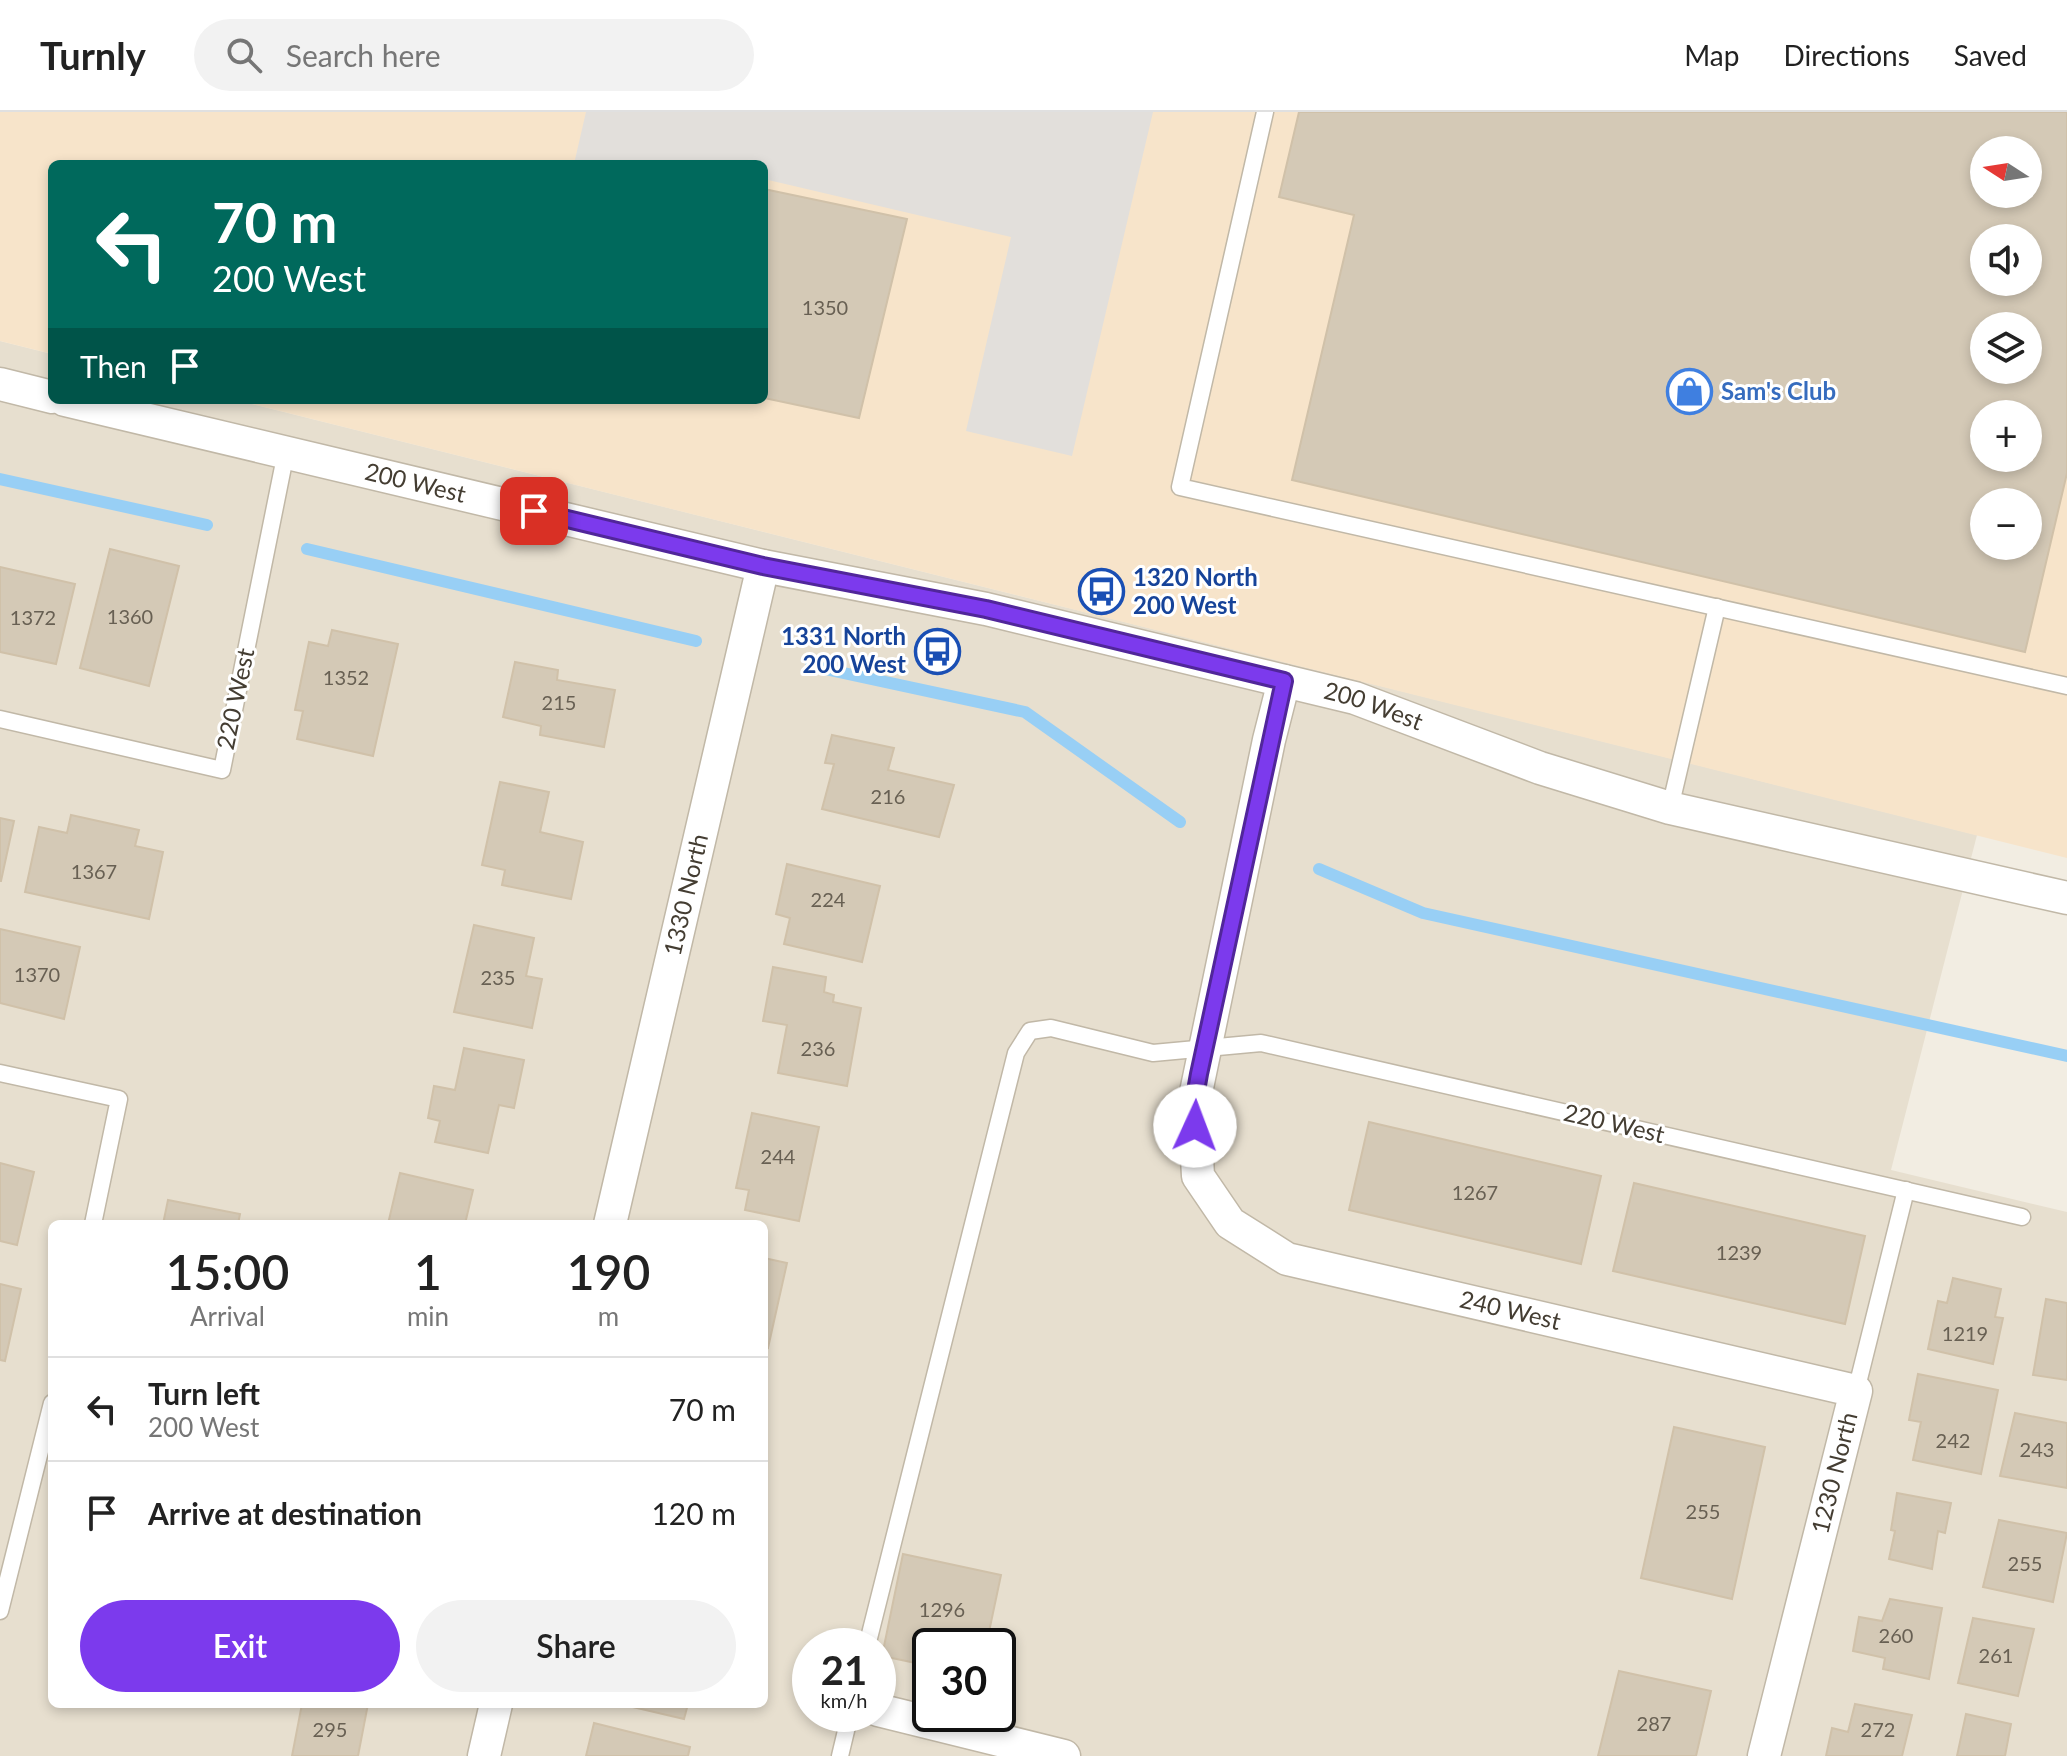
<!DOCTYPE html>
<html lang="en">
<head>
<meta charset="utf-8">
<style>
  body { margin:0; font-family:Lato,sans-serif; background:#f2f2f2; color:#222; height:100vh; display:flex; flex-direction:column; font-size:30px; white-space:nowrap }
  * { box-sizing:border-box; margin:0 }
  p { font-size:26px; color:#767676 }
  .icon { flex:none; width:44px; height:44px; fill:none; stroke:currentColor; stroke-width:2; stroke-linecap:round; stroke-linejoin:round }
  .map { position:relative; flex:1; overflow:hidden }
  .sheet { position:absolute; left:48px; top:1108px; width:720px; height:488px; display:flex; flex-direction:column; background:#fff; border-radius:12px; box-shadow:0 4px 12px #0003 }
  .sheet>* { flex:none }
  .top-card { position:absolute; left:48px; top:48px; width:720px; height:244px; border-radius:12px; box-shadow:0 4px 12px #0003; background:#00695c; color:#fff; overflow:hidden }
  .needle { width:52px; rotate:282deg }
  .tools { position:absolute; left:1970px; top:24px; display:grid; gap:16px }
  .tools a { display:grid; place-items:center; width:72px; height:72px; border-radius:50%; background:#fff; box-shadow:0 4px 12px #0003; font-size:40px }
  .speed { position:absolute; left:792px; top:1516px; display:flex; gap:16px; font-size:40px; font-weight:700; text-align:center }
  .speed>* { display:grid; place-content:center; width:104px; height:104px; border-radius:50%; background:#fff; box-shadow:0 4px 12px #0003; line-height:1 }
  .speed small { font-size:20px; font-weight:400 }
  .speed .limit { border:4px solid #111; border-radius:12px; background:#fff; color:#111 }
  .pin { position:absolute; display:grid; place-items:center; width:68px; height:68px; color:#fff; margin:-34px; border-radius:16px; box-shadow:0 4px 12px #0006 }
  .me { position:absolute; width:88px; margin:-44px; rotate:2deg; stroke-linejoin:round; filter:drop-shadow(0 0 6px #0008) }
  .turn { display:flex; align-items:center; gap:28px; height:168px; padding:0 32px; font-size:36px }
  .turn .icon { width:104px; height:104px; stroke-width:2.5 }
  .turn b { display:block; font-size:56px; line-height:68px }
  .then { display:flex; align-items:center; height:76px; padding:0 32px; background:#0003; gap:16px; font-size:30px }
  .eta { display:flex; justify-content:space-evenly; align-items:center; height:136px; text-align:center }
  .eta b { font-size:48px; font-weight:600; line-height:56px }
  .button { display:flex; gap:16px; margin-top:auto; padding:16px 32px }
  .button a { flex:1; height:92px; border-radius:48px; background:#7c3aed; color:#fff; font-size:32px; font-weight:600; line-height:92px; text-align:center }
  .button a+a { background:#f2f2f2; color:#222 }
  ul { padding:0; list-style:none }
  li { display:flex; align-items:center; gap:24px; height:104px; padding:0 32px; border-top:2px solid #e0e0e0 }
  li div { flex:1 }
  li b { display:block; font-size:30px }
  li em { font-style:normal }
  header { display:flex; align-items:center; gap:48px; box-sizing:border-box; height:112px; padding:0 40px; background:#fff; border-bottom:2px solid #e0e0e0 }
  header strong { font-size:38px }
  nav { display:flex; gap:44px; margin-inline-start:auto; font-size:28px }
  .search { width:560px; height:72px; background:#f2f2f2; display:flex; align-items:center; gap:20px; box-sizing:border-box; padding:0 28px; border-radius:44px; color:#767676; font-size:30px }
  .map>svg:first-child { display:block }
  .residential { fill:#e7dfcf; fill-rule:evenodd }
  .commercial { fill:#f7e4ca; fill-rule:evenodd }
  .parking { fill:#e2dfdb }
  .lines { fill:none; stroke-linecap:round; stroke-linejoin:round }
  .stream { stroke:#98cff5; stroke-width:12 }
  .building { fill:#d4c9b6; stroke:#d0c1a9; stroke-width:2; fill-rule:evenodd }
  .service-casing { stroke:#c1b8a7; stroke-width:19 }
  .minor-casing { stroke:#c1b8a7; stroke-width:35 }
  .service { stroke:#fff; stroke-width:16 }
  .minor { stroke:#fff; stroke-width:32 }
  .route-casing { stroke:#51269a; stroke-width:20 }
  .route { stroke:#7c3aed; stroke-width:14 }
  .labels { text-anchor:middle; stroke-width:6; stroke-linejoin:round; paint-order:stroke }
  .number-label { font-size:20px; fill:#686053 }
  .shop-label { font-size:24px; font-weight:bold; fill:#366cbe; stroke:#fff; text-anchor:start }
  .street-label { font-size:24px; fill:#443d32; stroke:#fff }
  .transit-label { font-size:24px; font-weight:bold; fill:#164399; stroke:#fff; text-anchor:start }
</style>
</head>
<body>
<header>
<strong>Turnly</strong>
<div class="search"><svg class="icon" aria-label="search" viewBox="0 0 24 24"><circle cx="10" cy="10" r="6"/><path d="M15 15l6 6"/></svg>Search here</div>
<nav><a>Map</a><a>Directions</a><a>Saved</a></nav>
</header>
<div class="map">
<svg width="2067" height="1644" viewBox="0 0 2067 1644">
  <rect width="100%" height="100%" fill="#f2ede2"/>
  <path class="residential" d="M0,229L52,242V288H236L1977,723L1891,1058L2067,1100V1644H0ZM52,1112H764V1592H52ZM810,1534H878V1602H810ZM930,1534H998V1602H930Z"/>
  <path class="commercial" d="M0,0H2067V746L236,288H764V52H52V242L0,229ZM1984,38H2028V82H1984ZM1984,126H2028V170H1984ZM1984,214H2028V258H1984ZM1984,302H2028V346H1984ZM1984,390H2028V434H1984Z"/>
  <polygon class="parking" points="586,0 1153,0 1072,344 966,319 1011,125 764,67 764,52 574,52"/>
  <g class="lines">
    <g class="stream">
      <polyline points="0,367 207,413"/>
      <polyline points="307,437 696,529"/>
      <polyline points="811,554 1025,600 1180,710"/>
      <polyline points="1319,757 1423,801 2067,944"/>
    </g>
  </g>
  <g class="building">
    <path d="M1299,0H2067V361L2025,540L1292,368L1354,103L1279,85ZM1984,38H2028V82H1984ZM1984,126H2028V170H1984ZM1984,214H2028V258H1984ZM1984,302H2028V346H1984ZM1984,390H2028V434H1984Z"/>
    <polygon points="764,77 907,107 859,306 764,286"/>
    <polygon points="110,437 179,454 149,574 80,556"/>
    <polygon points="0,455 75,472 56,552 0,540"/>
    <polygon points="332,518 398,532 373,644 297,627 303,599 295,598 309,530 328,534"/>
    <polygon points="515,550 558,558 557,568 615,578 604,635 540,623 541,614 503,605"/>
    <polygon points="832,623 894,636 888,658 954,673 939,725 822,697 834,652 825,651"/>
    <polygon points="500,670 549,680 540,720 583,730 571,787 502,773 505,758 482,753"/>
    <polygon points="71,703 139,718 135,734 163,740 149,807 25,780 39,715 67,721"/>
    <polygon points="0,706 14,709 1,769 0,769"/>
    <polygon points="787,752 880,774 862,850 784,832 790,806 776,802"/>
    <polygon points="474,813 534,826 526,864 542,867 532,916 454,900"/>
    <polygon points="0,817 80,835 64,907 0,891"/>
    <polygon points="773,855 826,865 824,880 834,883 833,890 861,896 847,974 778,961 787,913 763,909"/>
    <polygon points="464,936 524,948 514,996 499,993 488,1041 435,1030 440,1009 428,1006 434,974 455,978"/>
    <polygon points="752,1001 819,1015 799,1109 745,1098 749,1078 736,1076"/>
    <polygon points="1369,1010 1601,1064 1581,1152 1349,1098"/>
    <polygon points="0,1051 34,1060 17,1133 0,1129"/>
    <polygon points="400,1061 473,1078 465,1112 388,1112"/>
    <polygon points="1634,1071 1865,1124 1845,1212 1613,1159"/>
    <polygon points="168,1088 240,1102 238,1112 163,1112"/>
    <polygon points="764,1146 787,1151 768,1236 764,1235"/>
    <polygon points="1953,1166 2001,1177 1995,1205 2003,1206 1993,1252 1928,1237 1938,1189 1947,1191"/>
    <polygon points="0,1172 21,1177 5,1249 0,1248"/>
    <polygon points="2046,1187 2067,1191 2067,1268 2033,1263"/>
    <polygon points="1918,1262 1998,1278 1981,1362 1913,1348 1921,1310 1909,1308"/>
    <polygon points="2015,1301 2067,1311 2067,1376 2000,1364"/>
    <polygon points="1674,1315 1765,1335 1732,1487 1641,1466"/>
    <polygon points="1897,1381 1951,1391 1945,1421 1938,1419 1932,1457 1889,1447 1895,1419 1891,1418"/>
    <polygon points="1999,1408 2067,1421 2053,1490 1983,1475"/>
    <polygon points="903,1442 1001,1463 986,1534 930,1534 930,1554 882,1544"/>
    <polygon points="1890,1487 1942,1496 1929,1567 1883,1557 1885,1546 1853,1539 1859,1505 1882,1509"/>
    <polygon points="1973,1506 2034,1517 2018,1584 1958,1571"/>
    <polygon points="1619,1559 1711,1579 1696,1644 1598,1644"/>
    <polygon points="302,1592 368,1592 358,1644 292,1644"/>
    <polygon points="620,1592 688,1592 684,1607"/>
    <polygon points="1855,1592 1912,1603 1902,1644 1826,1644 1832,1616 1848,1620"/>
    <polygon points="1966,1602 2011,1612 2005,1644 1957,1644"/>
    <polygon points="594,1611 690,1635 688,1644 586,1644"/>
  </g>
  <g class="lines">
    <defs>
      <g id="service">
        <polyline points="1265,0 1180,375 2067,574"/>
        <polyline points="0,607 222,658 286,340"/>
        <polyline points="1670,696 1717,495"/>
        <polyline points="0,961 119,987 93,1112"/>
        <polyline points="1856,1279 1906,1078"/>
        <polyline points="0,1499 52,1291"/>
        <polyline points="867,1534 1016,941 1030,919 1051,916 1153,941 1261,931 2022,1105"/>
        <polyline points="840,1644 850,1602"/>
      </g>
      <g id="minor">
        <polyline points="0,272 52,285"/>
        <path id="s1" d="M65,288L763,454L986,497L1355,586L1540,656L1670,696L2067,786"/>
        <path id="s2" d="M1284,569L1269,628L1194,990L1198,1064L1230,1111L1287,1147L1856,1279L1764,1644"/>
        <path id="s3" d="M610,1112L763,454"/>
        <polyline points="878,1598 1064,1644"/>
        <polyline points="484,1644 496,1592"/>
      </g>
    </defs>
    <use href="#service" class="service-casing"/>
    <use href="#minor" class="minor-casing"/>
    <use href="#service" class="service"/>
    <use href="#minor" class="minor"/>
  </g>
  <g class="lines">
    <defs>
      <polyline id="route" points="534,399 763,454 986,497 1284,569 1199,962 1194,990 1195,1014"/>
    </defs>
    <use href="#route" class="route-casing"/>
    <use href="#route" class="route"/>
  </g>
  <defs>
    <symbol id="shop-ring" viewBox="-11 -11 22 22"><circle r="9.5" fill="#fff" stroke="#3f7fe0" stroke-width="1.5"/><path d="M-5-2.5h2.3a2.7 3.5 0 0 1 5.4 0H5L5.5 6h-11ZM-1.5-2.5h3a1.5 2.3 0 0 0-3 0Z" fill="#3f7fe0"/></symbol>
    <symbol id="bus-ring" viewBox="-11 -11 22 22"><circle r="9.5" fill="#fff" stroke="#1a4fb4" stroke-width="1.5"/><path d="M-5-6H5V4H4V6H2V4H-2V6H-4V4H-5ZM-3.5-4V0h7V-4ZM-3.5 1.2v1.5H-2V1.2ZM2 1.2v1.5H3.5V1.2Z" fill="#1a4fb4"/></symbol>
  </defs>
  <g fill-rule="evenodd">
    <use href="#shop-ring" x="1664" y="254" width="51" height="51"/>
    <use href="#bus-ring" x="1076" y="454" width="51" height="51"/>
    <use href="#bus-ring" x="912" y="514" width="51" height="51"/>
  </g>
  <g class="labels">
    <g class="number-label">
      <text x="825" y="203">1350</text>
      <text x="130" y="512">1360</text>
      <text x="33" y="513">1372</text>
      <text x="346" y="573">1352</text>
      <text x="559" y="598">215</text>
      <text x="888" y="692">216</text>
      <text x="94" y="767">1367</text>
      <text x="828" y="795">224</text>
      <text x="37" y="870">1370</text>
      <text x="498" y="873">235</text>
      <text x="818" y="944">236</text>
      <text x="778" y="1052">244</text>
      <text x="1475" y="1088">1267</text>
      <text x="1739" y="1148">1239</text>
      <text x="1965" y="1229">1219</text>
      <text x="1953" y="1336">242</text>
      <text x="2037" y="1345">243</text>
      <text x="1703" y="1407">255</text>
      <text x="2025" y="1459">255</text>
      <text x="942" y="1505">1296</text>
      <text x="1896" y="1531">260</text>
      <text x="1996" y="1551">261</text>
      <text x="1654" y="1619">287</text>
      <text x="330" y="1625">295</text>
      <text x="1878" y="1625">272</text>
    </g>
    <g class="shop-label">
      <text x="1721" y="288">Sam's Club</text>
    </g>
    <g class="street-label">
      <text dy="8" stroke="none"><textPath href="#s1" startOffset="360">200 West</textPath></text>
      <text transform="translate(236 587) rotate(-78)" y="8">220 West</text>
      <text dy="8" stroke="none"><textPath href="#s1" startOffset="1344">200 West</textPath></text>
      <text dy="8" stroke="none"><textPath href="#s3" startOffset="338">1330 North</textPath></text>
      <text transform="translate(1614 1012) rotate(13)" y="8">220 West</text>
      <text dy="8" stroke="none"><textPath href="#s2" startOffset="858">240 West</textPath></text>
      <text transform="translate(1835 1361) rotate(-76)" y="8">1230 North</text>
    </g>
    <g class="transit-label">
      <text x="1133" y="474">1320 North<tspan x="1133" dy="28">200 West</tspan></text>
      <text x="906" y="533" text-anchor="end">1331 North<tspan x="906" dy="28">200 West</tspan></text>
    </g>
  </g>
</svg>
<div class="tools">
<a><svg class="needle" viewBox="-14 -14 28 28"><path d="M0-13l5 13h-10z" fill="#e53935"/><path d="M0 13l5-13h-10z" fill="#767676"/></svg></a>
<a><svg class="icon" aria-label="sound" viewBox="0 0 24 24"><path d="M4 9h4l5-4v14l-5-4H4zM17 9q2 3 0 6"/></svg></a>
<a><svg class="icon" aria-label="layers" viewBox="0 0 24 24"><path d="M12 4l9 5-9 5-9-5zM3 14l9 5 9-5"/></svg></a>
<a>+</a>
<a>−</a>
</div>
<div class="speed"><div>21<small>km/h</small></div><div class="limit">30</div></div>
<div class="pin" style="left:534px;top:399px;background:#d93025"><svg class="icon" aria-label="arrive" viewBox="0 0 24 24"><path d="M6 21V4h12l-3 4 3 4H6"/></svg></div>
<svg class="me" style="left:1195px;top:1014px" viewBox="-20 -20 40 40"><circle r="19" fill="#fff"/><path d="M0-13L10 11 0 6-10 11z" fill="#7c3aed"/></svg>
<div class="top-card">
<div class="turn"><svg class="icon" aria-label="left" viewBox="0 0 24 24"><path d="M17 20v-9H6M10 6l-5 5 5 5"/></svg><div><b>70 m</b>200 West</div></div>
<div class="then">Then<svg class="icon" aria-label="arrive" viewBox="0 0 24 24"><path d="M6 21V4h12l-3 4 3 4H6"/></svg></div>
</div>
<section class="sheet">
<div class="eta">
<div><b>15:00</b><p>Arrival</p></div>
<div><b>1</b><p>min</p></div>
<div><b>190</b><p>m</p></div>
</div>
<ul>
<li><svg class="icon" aria-label="left" viewBox="0 0 24 24"><path d="M17 20v-9H6M10 6l-5 5 5 5"/></svg><div><b>Turn left</b><p>200 West</p></div><em>70 m</em></li>
<li><svg class="icon" aria-label="arrive" viewBox="0 0 24 24"><path d="M6 21V4h12l-3 4 3 4H6"/></svg><div><b>Arrive at destination</b></div><em>120 m</em></li>
</ul>
<div class="button"><a>Exit</a><a>Share</a></div>
</section>
</div>
</body>
</html>
